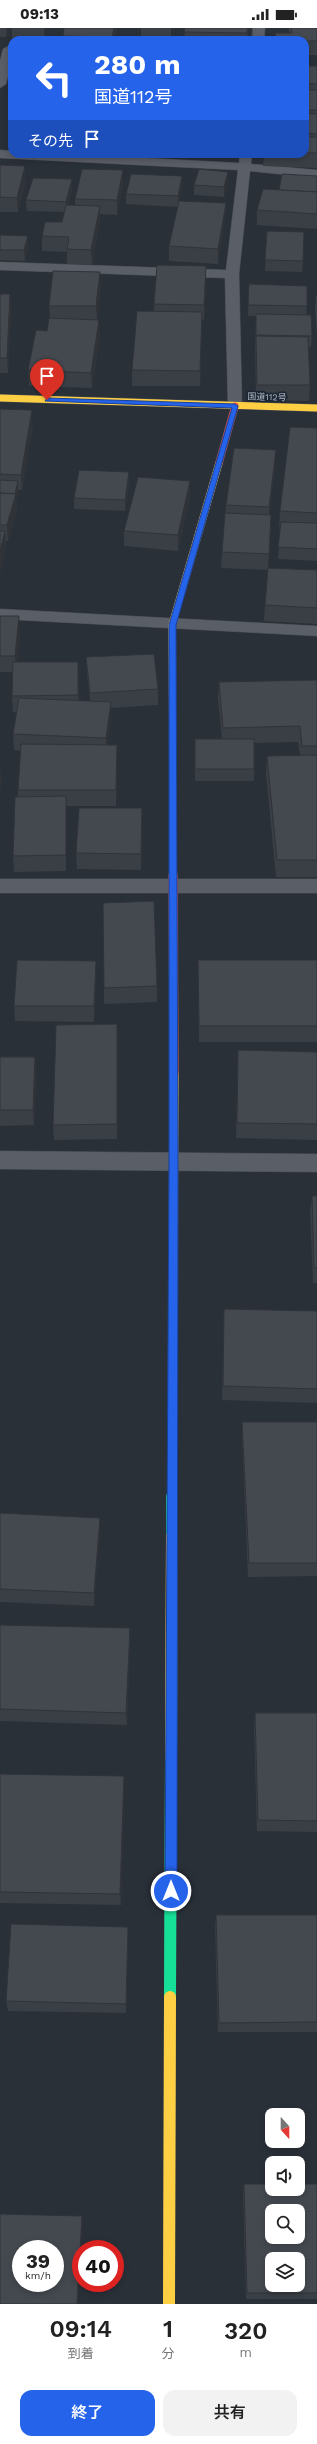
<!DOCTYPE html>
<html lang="ja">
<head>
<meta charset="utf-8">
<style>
  body { margin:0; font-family:"Work Sans","Noto Sans JP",sans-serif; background:#f2f2f2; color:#222; height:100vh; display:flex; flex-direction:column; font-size:15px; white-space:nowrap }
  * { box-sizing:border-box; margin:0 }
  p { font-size:13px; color:#767676 }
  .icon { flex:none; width:22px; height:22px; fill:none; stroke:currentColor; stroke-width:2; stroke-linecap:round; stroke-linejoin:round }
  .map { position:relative; height:2276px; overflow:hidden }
  .side { display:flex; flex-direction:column; background:#fff; flex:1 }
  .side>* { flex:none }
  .banner { position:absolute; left:8px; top:8px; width:301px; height:122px; border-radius:12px; box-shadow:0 2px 6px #0003; background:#2563eb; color:#fff; overflow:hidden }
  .needle { width:26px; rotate:159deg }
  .controls { position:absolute; left:265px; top:2080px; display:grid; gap:8px }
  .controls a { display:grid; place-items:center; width:40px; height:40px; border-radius:8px; background:#fff; box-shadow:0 2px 6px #0003; font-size:20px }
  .speed { position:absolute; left:12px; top:2212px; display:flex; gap:8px; font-size:20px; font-weight:700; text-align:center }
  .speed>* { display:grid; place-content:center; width:52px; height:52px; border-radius:50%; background:#fff; box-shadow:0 2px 6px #0003; line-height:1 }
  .speed small { font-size:10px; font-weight:400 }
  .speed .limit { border:6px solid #d22; background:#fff; color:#111 }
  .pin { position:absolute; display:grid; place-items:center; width:34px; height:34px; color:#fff; margin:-41px -17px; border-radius:50% 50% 50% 0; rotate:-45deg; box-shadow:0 0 4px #0007 }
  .pin .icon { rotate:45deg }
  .me { position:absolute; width:44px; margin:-22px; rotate:0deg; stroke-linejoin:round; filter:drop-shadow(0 0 3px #0008) }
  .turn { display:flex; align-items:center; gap:14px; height:84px; padding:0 20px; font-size:18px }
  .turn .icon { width:52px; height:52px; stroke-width:2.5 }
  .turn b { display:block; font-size:28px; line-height:34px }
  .then { display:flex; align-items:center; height:38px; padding:0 20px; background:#0003; gap:8px; font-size:15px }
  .eta { display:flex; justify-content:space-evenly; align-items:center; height:68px; text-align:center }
  .eta b { font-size:24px; font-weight:600; line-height:28px }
  .primary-button { display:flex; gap:8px; margin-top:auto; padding:8px 20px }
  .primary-button a { flex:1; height:46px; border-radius:12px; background:#2563eb; color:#fff; font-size:16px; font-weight:600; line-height:46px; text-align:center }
  .primary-button a+a { background:#f2f2f2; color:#222 }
  .status { display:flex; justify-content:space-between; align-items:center; height:28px; padding:0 20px; background:#fff; direction:ltr }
  .status svg { height:11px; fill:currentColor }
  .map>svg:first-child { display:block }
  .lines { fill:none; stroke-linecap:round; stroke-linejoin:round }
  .lane-casing { stroke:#484c53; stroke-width:1 }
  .street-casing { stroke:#484c53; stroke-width:1 }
  .fast-far1-casing { stroke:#484c53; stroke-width:10 }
  .fast-casing { stroke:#484c53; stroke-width:12 }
  .slow-far2-casing { stroke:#484c53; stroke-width:8 }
  .slow-far1-casing { stroke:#484c53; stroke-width:10 }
  .slow-casing { stroke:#484c53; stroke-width:12 }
  .jam-far1-casing { stroke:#484c53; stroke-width:8 }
  .jam-casing { stroke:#484c53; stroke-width:10 }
  .lane { fill:#5a5e66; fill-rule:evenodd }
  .street { fill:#5a5e66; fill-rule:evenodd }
  .fast-far1 { stroke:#16e098; stroke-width:9 }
  .fast { stroke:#16e098; stroke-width:12 }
  .slow-far2 { stroke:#ffcf43; stroke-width:7 }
  .slow-far1 { stroke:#ffcf43; stroke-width:9 }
  .slow { stroke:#ffcf43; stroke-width:12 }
  .jam-far1 { stroke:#f24e42; stroke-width:7 }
  .jam { stroke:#f24e42; stroke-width:9 }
  .wall { fill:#3a3f45 }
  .shaded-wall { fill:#303338 }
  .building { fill:#444950; stroke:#303338; fill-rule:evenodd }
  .route { fill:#2563eb; stroke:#184099 }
  .labels { text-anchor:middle; stroke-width:3.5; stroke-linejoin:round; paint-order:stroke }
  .far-street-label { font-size:9px; fill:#b4bcc9; stroke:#1d2633 }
</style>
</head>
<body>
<div class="status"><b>09:13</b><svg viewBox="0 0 49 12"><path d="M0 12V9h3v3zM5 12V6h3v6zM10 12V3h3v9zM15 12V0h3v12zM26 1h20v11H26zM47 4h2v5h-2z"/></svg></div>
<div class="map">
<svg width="317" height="2276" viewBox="0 0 317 2276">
  <rect width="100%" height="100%" fill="#2a3038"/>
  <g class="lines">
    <defs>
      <g id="lane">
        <polygon points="253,0 265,0 264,12 252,12"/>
        <polygon points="9,18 12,18 12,32 6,56 0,60 0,33 3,21"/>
        <polygon points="0,122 12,123 12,126 71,126 239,135 240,126 252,126 251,136 317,142 317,150 250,143 239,246 242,378 240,381 230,381 228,378 225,250 0,242 0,234 226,242 238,142 0,130"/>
        <polygon points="0,581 317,598 317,608 0,591"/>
        <rect x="0" y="851" width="317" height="14"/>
      </g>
      <polygon id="street" points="0,1123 317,1126 317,1144 0,1141"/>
      <polyline id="fast-far1" points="172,1470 173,1279"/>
      <g id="fast">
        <polyline points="172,1508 172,1469"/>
        <polyline points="170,1969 171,1730"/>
      </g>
      <g id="slow-far2">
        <polyline points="0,370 317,380"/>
        <polyline points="173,771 172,597 219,435"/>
      </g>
      <polyline id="slow-far1" points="173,1279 174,1046"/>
      <g id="slow">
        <polyline points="171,1730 172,1508"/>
        <polyline points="169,2276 170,1969"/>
      </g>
      <g id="jam-far1">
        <polyline points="219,435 235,378"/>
        <polyline points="173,771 173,848"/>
      </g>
      <polyline id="jam" points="173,847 174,1046"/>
    </defs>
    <use href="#lane" class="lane-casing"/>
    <use href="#street" class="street-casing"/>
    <use href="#fast-far1" class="fast-far1-casing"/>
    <use href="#fast" class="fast-casing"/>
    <use href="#slow-far2" class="slow-far2-casing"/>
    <use href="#slow-far1" class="slow-far1-casing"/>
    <use href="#slow" class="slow-casing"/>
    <use href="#jam-far1" class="jam-far1-casing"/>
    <use href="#jam" class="jam-casing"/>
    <use href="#lane" class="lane"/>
    <use href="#street" class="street"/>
    <use href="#fast-far1" class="fast-far1"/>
    <use href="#fast" class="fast"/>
    <use href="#slow-far2" class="slow-far2"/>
    <use href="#slow-far1" class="slow-far1"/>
    <use href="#slow" class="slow"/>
    <use href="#jam-far1" class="jam-far1"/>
    <use href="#jam" class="jam"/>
  </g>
  <g class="wall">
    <polygon points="0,0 9,0 6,9 0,9"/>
    <polygon points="12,0 46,0 44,10 12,10"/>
    <rect x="141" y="0" width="30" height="12"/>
    <polygon points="185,0 248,0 247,12 184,12"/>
    <polygon points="289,0 317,0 317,27 305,27 305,12 275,12 275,5 289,5"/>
    <polygon points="116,3 114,12 63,12 63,8"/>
    <polygon points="305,38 317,38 317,140 263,138 264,126 305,126"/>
    <polygon points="127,126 143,126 143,127"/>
    <polygon points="0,137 26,153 18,184 0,184"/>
    <polygon points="228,144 228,154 224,169 194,167 194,157"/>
    <polygon points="317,148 317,201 257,197 257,182 279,162"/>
    <polygon points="123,156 117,187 100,186 100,193 92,237 67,236 67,224 42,223 42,208 62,194 64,184 27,183 26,172 72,162 68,177 75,178 75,171"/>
    <polygon points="182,159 179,173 226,175 225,190 218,236 169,233 169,218 178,179 126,176 126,166"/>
    <polygon points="267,203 303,233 302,244 265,243"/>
    <polygon points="0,207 28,208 28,219 25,233 0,232"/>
    <polygon points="206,253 204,292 202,292 200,358 132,358 132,342 154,284 154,276"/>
    <polygon points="249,256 307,278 306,287 312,308 311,319 308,319 310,357 309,373 256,372 255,318 256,288 248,288"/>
    <polygon points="101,259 97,292 100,307 92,360 29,358 28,342 47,303 50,290 49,278"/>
    <polygon points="0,266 10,266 11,281 8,345 0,345"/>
    <polygon points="316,267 317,267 317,308 315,282"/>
    <polygon points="0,381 33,397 22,462 18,462 16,474 17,482 8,513 6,513 6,519 0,545"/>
    <polygon points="317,400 317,533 278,531 280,499 279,499 280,483"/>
    <polygon points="275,438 269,487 271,487 268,542 221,540 222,524 226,477"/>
    <polygon points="190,453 190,469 178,523 124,518 124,503"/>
    <polygon points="129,455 125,483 74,481 74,470"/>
    <polygon points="317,542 317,596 264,593 265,577"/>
    <polygon points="0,588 20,604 17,634 79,650 79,673 90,673 87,645 86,629 158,661 158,677 111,680 111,690 107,717 117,733 116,778 66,778 66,843 14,844 13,828 18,769 18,762 21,723 14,722 13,706 17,684 13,684 12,668 13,644 0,644"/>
    <polygon points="317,652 317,849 276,849 266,745 267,728 300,727 298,714 254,715 254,753 195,753 195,711 222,711 218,670 219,654"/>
    <polygon points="142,796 141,842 77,841 76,825"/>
    <polygon points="198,932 317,932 317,1014 199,1014"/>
    <polygon points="96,933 96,949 94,994 15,993 14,978"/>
    <polygon points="157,958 157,974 104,976 104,960"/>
    <polygon points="117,996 117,1111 54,1112 53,1097"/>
    <polygon points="238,1022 317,1024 317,1112 236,1110"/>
    <polygon points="0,1029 35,1029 36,1045 34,1097 0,1098"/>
    <polygon points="312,1168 317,1168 317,1255 313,1255 310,1183"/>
    <polygon points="224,1281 317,1283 317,1375 222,1372"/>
    <polygon points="242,1394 317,1394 317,1548 248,1549 242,1408"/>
    <polygon points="0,1485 100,1504 94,1578 0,1574"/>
    <polygon points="0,1597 130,1613 127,1697 0,1693"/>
    <polygon points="255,1685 317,1685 317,1804 257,1803 254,1697"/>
    <polygon points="0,1746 124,1748 124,1760 121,1877 0,1875"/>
    <polygon points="216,1887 317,1887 317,2004 218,2004 215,1898"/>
    <polygon points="128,1899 128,1909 126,1985 8,1983 6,1973"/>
    <polygon points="244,2156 317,2156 317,2271 246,2271 243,2164"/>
  </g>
  <g class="shaded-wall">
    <polygon points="6,0 9,0 6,9"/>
    <polygon points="44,0 46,0 44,10"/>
    <polygon points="114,0 116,0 116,3 114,12 112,12"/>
    <polygon points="25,138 26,153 18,184 17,170"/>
    <polygon points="123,142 123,156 117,187 117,172"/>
    <polygon points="228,144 228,154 224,169 224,159"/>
    <polygon points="182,148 182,159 178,179 178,168"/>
    <polygon points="72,151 72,162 66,184 66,174"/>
    <polygon points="226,175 225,190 218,236 218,221"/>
    <polygon points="100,178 100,193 92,237 91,222"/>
    <polygon points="28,208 28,219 25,233 24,222"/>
    <polygon points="206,238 206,253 204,292 204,277"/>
    <polygon points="100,244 101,259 97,293 96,278"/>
    <polygon points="10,266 11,281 8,345 7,330"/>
    <polygon points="99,292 100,307 92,360 91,345"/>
    <polygon points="32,382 33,397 22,462 21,447"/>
    <polygon points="276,422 275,438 269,495 269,479"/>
    <polygon points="129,444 129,455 125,483 125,472"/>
    <polygon points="18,453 18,464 16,474 17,482 8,513 7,497"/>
    <polygon points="190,453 190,469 178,523 178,507"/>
    <polygon points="5,503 6,519 0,545 0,524"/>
    <polygon points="19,588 20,604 16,644 15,628"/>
    <polygon points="78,634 79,650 78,682"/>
    <polygon points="111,674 111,690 106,726 106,710"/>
    <polygon points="117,717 117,733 116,778 116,762"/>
    <polygon points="0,736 2,752 0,766"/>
    <polygon points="66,768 67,784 66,843"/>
    <polygon points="142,780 142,796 141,842 141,826"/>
    <polygon points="96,933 96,949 94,994 94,978"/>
    <polygon points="117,996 118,1011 117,1111"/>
    <polygon points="35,1029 36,1045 34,1097 33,1082"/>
    <polygon points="100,1490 100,1504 94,1578 94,1565"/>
    <polygon points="130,1600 130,1613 127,1697 126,1685"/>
    <polygon points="124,1748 124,1760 121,1877 120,1866"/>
    <polygon points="128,1899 128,1909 126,1985 126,1976"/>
    <polygon points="82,2188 83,2195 78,2276 77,2276"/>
  </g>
  <g class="building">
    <polygon points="64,0 114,0 112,9 63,8"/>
    <polygon points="185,0 247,0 247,5 184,4"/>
    <polygon points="291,0 317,0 317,13 305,13 305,12 276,12 275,5 292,5"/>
    <polygon points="305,38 317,38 317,56 305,55"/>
    <rect x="305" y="62" width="12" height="20"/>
    <polygon points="305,85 317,86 317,106 305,105"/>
    <rect x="305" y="109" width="12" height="16"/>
    <polygon points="0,137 25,138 17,170 0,169"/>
    <polygon points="82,141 123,142 117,172 75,171"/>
    <polygon points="199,141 228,144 224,159 194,157"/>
    <polygon points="131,146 182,148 178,168 126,166"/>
    <polygon points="282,146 317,148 317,164 279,162"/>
    <polygon points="33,150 72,151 66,174 26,172"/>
    <polygon points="263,161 317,164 317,186 257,182"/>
    <polygon points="179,173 226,175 218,221 169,218"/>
    <polygon points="66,177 100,178 91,222 67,221 69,209 42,208 45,194 62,194"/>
    <polygon points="267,203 304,204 303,233 265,232"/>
    <polygon points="0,207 28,208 24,222 0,222"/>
    <polygon points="157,237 206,238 204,277 154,276"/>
    <polygon points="53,243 100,244 96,278 49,278"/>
    <polygon points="249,256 307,258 307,278 248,277"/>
    <polygon points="0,266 10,266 7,330 0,330"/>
    <polygon points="137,283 202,284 200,343 132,342"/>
    <polygon points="256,286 311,287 312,308 256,307"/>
    <polygon points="49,290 99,292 91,345 28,342 36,302 47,303"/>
    <polygon points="256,308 308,309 310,357 257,357"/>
    <polygon points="0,381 32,382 21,447 0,446"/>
    <polygon points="290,399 317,400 317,485 280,483"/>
    <polygon points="234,420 276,422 269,479 226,477"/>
    <polygon points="79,442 129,444 125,472 74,470"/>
    <polygon points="138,449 190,453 178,507 124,503"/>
    <polygon points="0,452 18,453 15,466 0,465"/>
    <polygon points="0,465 16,466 7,497 0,497"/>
    <polygon points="225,485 271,487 269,526 222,524"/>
    <polygon points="281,494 317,495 317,521 278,519"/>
    <polygon points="0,503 5,503 0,524"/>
    <polygon points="268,540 317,542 317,580 265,577"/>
    <polygon points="0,588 19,588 15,628 0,628"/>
    <polygon points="154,626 158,661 90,665 86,629"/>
    <polygon points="13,634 78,634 78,667 12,668"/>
    <polygon points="317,652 317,718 302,718 300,698 223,700 219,654"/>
    <polygon points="19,670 111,674 106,710 13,706"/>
    <rect x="195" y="711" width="59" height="30"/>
    <polygon points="21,716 117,717 116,762 18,762"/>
    <polygon points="317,727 317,832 277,832 267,728"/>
    <polygon points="66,768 66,827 13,828 15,769"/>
    <polygon points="79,780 142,780 141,826 76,825"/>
    <polygon points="154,873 157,958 104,960 103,875"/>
    <polygon points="17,932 96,933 94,978 14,978"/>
    <polygon points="198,932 317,932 317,998 199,998"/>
    <polygon points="117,996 117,1096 53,1097 56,997"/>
    <polygon points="238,1022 317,1024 317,1096 237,1095"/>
    <polygon points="0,1029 35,1029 33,1082 0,1082"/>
    <polygon points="312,1168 317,1168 317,1240 314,1240"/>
    <polygon points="224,1281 317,1283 317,1361 223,1358"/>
    <polygon points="242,1394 317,1394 317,1535 249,1535"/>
    <polygon points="0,1485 100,1490 94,1565 0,1561"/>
    <polygon points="0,1597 130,1600 126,1685 0,1681"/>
    <polygon points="255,1685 317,1685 317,1793 258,1792"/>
    <polygon points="0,1746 124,1748 120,1866 0,1864"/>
    <polygon points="216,1887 317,1887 317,1994 219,1995"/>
    <polygon points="11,1896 128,1899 126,1976 6,1973"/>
    <path d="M244,2156H272V2161H298V2156H317V2265H247ZM272,2183H298V2209H272ZM272,2231H298V2257H272Z"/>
    <path d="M0,2186L82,2188L77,2276H0ZM21,2221H55V2255H21Z"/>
  </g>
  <polygon class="route" points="47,370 235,376 238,378 176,597 178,1133 177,1863 175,1867 171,1869 167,1867 165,1863 169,1133 169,597 232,380 45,373"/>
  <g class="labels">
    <g class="far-street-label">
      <text transform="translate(267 369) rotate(2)" y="3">国道112号</text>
    </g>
  </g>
</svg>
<div class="controls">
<a><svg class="needle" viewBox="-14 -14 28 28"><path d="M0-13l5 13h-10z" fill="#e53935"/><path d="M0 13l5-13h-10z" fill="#767676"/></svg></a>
<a><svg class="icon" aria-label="sound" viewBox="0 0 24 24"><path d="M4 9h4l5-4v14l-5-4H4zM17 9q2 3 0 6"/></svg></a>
<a><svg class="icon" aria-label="search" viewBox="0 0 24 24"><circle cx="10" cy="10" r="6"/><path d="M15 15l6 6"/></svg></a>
<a><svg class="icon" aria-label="layers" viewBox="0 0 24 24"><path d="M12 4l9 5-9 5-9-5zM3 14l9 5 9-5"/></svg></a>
</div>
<div class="speed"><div>39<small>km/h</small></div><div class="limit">40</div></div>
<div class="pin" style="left:47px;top:372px;background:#d93025"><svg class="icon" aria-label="arrive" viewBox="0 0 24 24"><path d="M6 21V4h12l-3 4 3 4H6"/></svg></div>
<svg class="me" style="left:171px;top:1863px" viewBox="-20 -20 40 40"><circle r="17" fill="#2563eb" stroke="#fff" stroke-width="3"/><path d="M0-11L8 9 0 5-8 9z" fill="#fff"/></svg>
<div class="banner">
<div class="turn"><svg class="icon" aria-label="left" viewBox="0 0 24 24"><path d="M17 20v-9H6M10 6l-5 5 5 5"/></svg><div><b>280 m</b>国道112号</div></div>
<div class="then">その先<svg class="icon" aria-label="arrive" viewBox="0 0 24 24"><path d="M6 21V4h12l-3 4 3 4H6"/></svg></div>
</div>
</div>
<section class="side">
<div class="eta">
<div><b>09:14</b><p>到着</p></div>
<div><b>1</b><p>分</p></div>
<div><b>320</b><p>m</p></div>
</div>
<div class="primary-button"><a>終了</a><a>共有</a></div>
</section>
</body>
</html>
